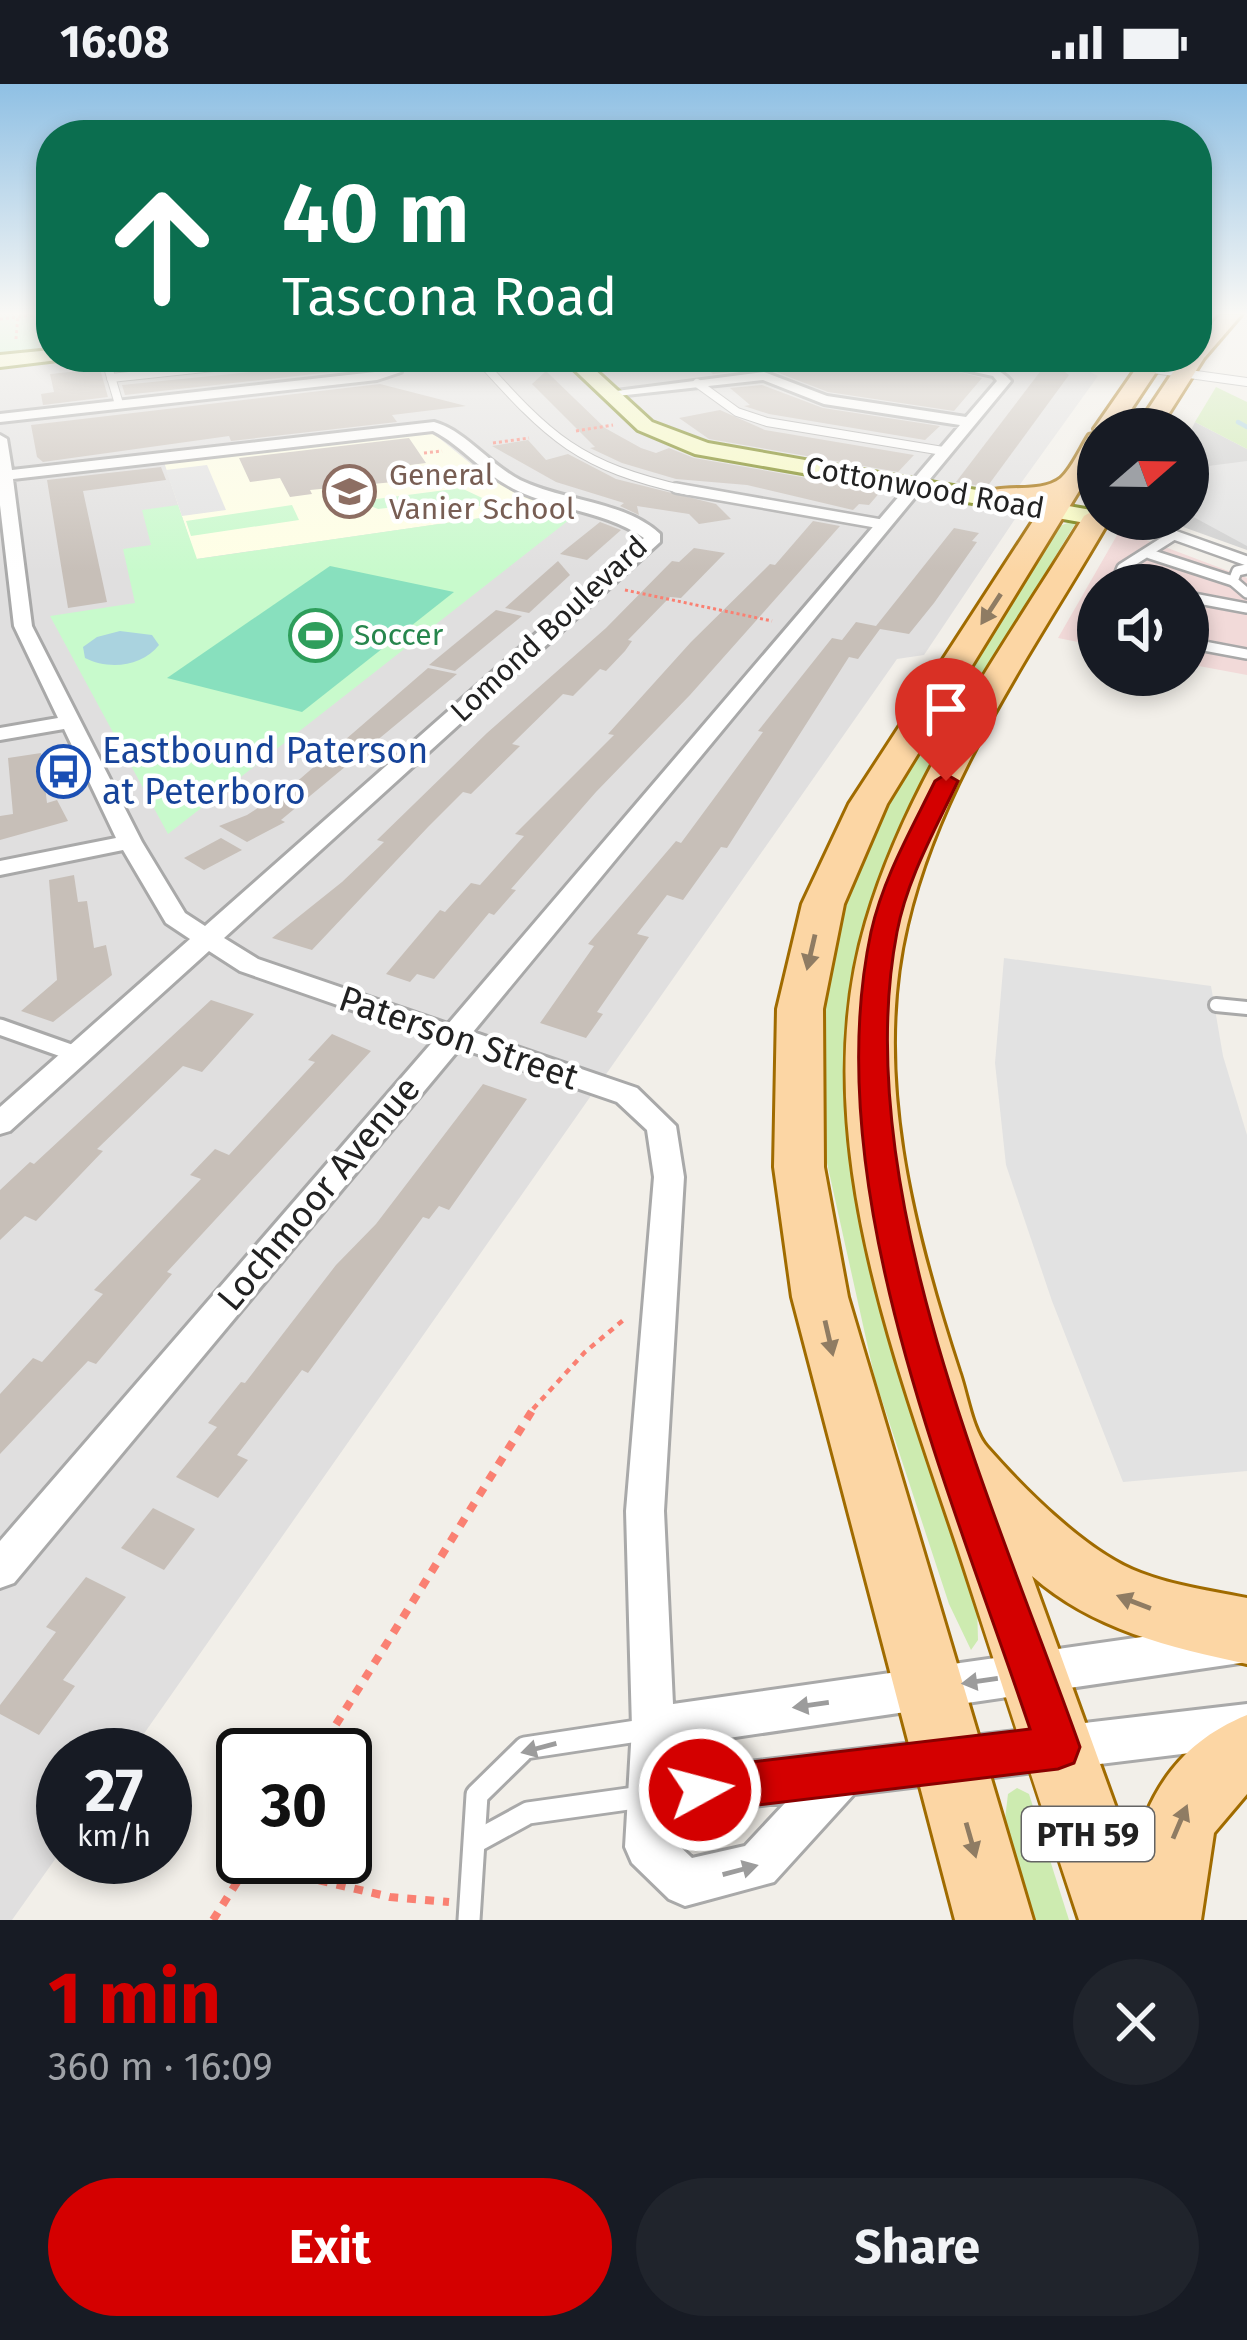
<!DOCTYPE html>
<html lang="en">
<head>
<meta charset="utf-8">
<style>
  body { margin:0; font-family:"Fira Sans",sans-serif; background:#20242c; color:#f1f3f6; height:100vh; display:flex; flex-direction:column; font-size:45px; white-space:nowrap }
  * { box-sizing:border-box; margin:0 }
  p { font-size:39px; color:#9ea1a6 }
  .icon { flex:none; width:66px; height:66px; fill:none; stroke:currentColor; stroke-width:2; stroke-linecap:round; stroke-linejoin:round }
  .map { position:relative; height:1836px; overflow:hidden }
  .details { display:flex; flex-direction:column; background:#171b24; flex:1 }
  .details>* { flex:none }
  .guide { position:absolute; left:36px; top:36px; width:1176px; height:252px; border-radius:48px; box-shadow:0 6px 18px #0003; background:#0b6e4f; color:#fff; overflow:hidden }
  .needle { width:78px; rotate:70deg }
  .fabs { position:absolute; left:1077px; top:324px; display:grid; gap:24px }
  .fabs a { display:grid; place-items:center; width:132px; height:132px; border-radius:50%; background:#171b24; box-shadow:0 6px 18px #0003; font-size:60px }
  .speed { position:absolute; left:36px; top:1644px; display:flex; gap:24px; font-size:60px; font-weight:700; text-align:center }
  .speed>* { display:grid; place-content:center; width:156px; height:156px; border-radius:50%; background:#171b24; box-shadow:0 6px 18px #0003; line-height:1 }
  .speed small { font-size:30px; font-weight:400 }
  .speed .limit { border:6px solid #111; border-radius:18px; background:#fff; color:#111 }
  .pin { position:absolute; display:grid; place-items:center; width:102px; height:102px; color:#fff; margin:-123px -51px; border-radius:50% 50% 50% 0; rotate:-45deg; box-shadow:0 0 12px #0007 }
  .pin .icon { rotate:45deg }
  .me { position:absolute; width:132px; margin:-66px; rotate:83deg; stroke-linejoin:round; filter:drop-shadow(0 0 9px #0008) }
  .turn { display:flex; align-items:center; gap:42px; height:252px; padding:0 48px; font-size:54px }
  .turn .icon { width:156px; height:156px; stroke-width:2.5 }
  .turn b { display:block; font-size:84px; line-height:102px }
  .round { display:grid; place-items:center; flex:none; width:126px; height:126px; border-radius:63px; background:#20242c }
  .headline { display:flex; align-items:center; justify-content:space-between; height:204px; padding:0 48px }
  h1 { font-size:72px; font-weight:700; line-height:90px; color:#d40000 }
  .button { display:flex; gap:24px; margin-top:auto; padding:24px 48px }
  .button a { flex:1; height:138px; border-radius:72px; background:#d40000; color:#fff; font-size:48px; font-weight:700; line-height:138px; text-align:center }
  .button a+a { background:#20242c; color:#f1f3f6 }
  .status { display:flex; justify-content:space-between; align-items:center; height:84px; padding:0 60px; background:#171b24; direction:ltr }
  .status svg { height:33px; fill:currentColor }
  .map>svg:first-child { display:block }
  .residential { fill:#e0dfdf }
  .commercial { fill:#f2dad9 }
  .education { fill:#ffffe5 }
  .religious { fill:#d0d0d0 }
  .grass { fill:#cdebb0 }
  .park { fill:#c8facc }
  .pitch { fill:#88e0be }
  .parking { fill:#e2e2e2 }
  .water { fill:#aad3df }
  .lines { fill:none; stroke-linecap:round; stroke-linejoin:round }
  .stream { stroke:#aad3df; stroke-width:4.5 }
  .building { fill:#c7bfb8 }
  .lane-far4-casing { stroke:#a9a9a9; stroke-width:10 }
  .lane-far3-casing { stroke:#a9a9a9; stroke-width:14 }
  .lane-far2-casing { stroke:#a9a9a9; stroke-width:18 }
  .lane-far1-casing { stroke:#a9a9a9; stroke-width:21 }
  .lane-casing { stroke:#a9a9a9; stroke-width:27 }
  .street-casing { stroke:#a9a9a9; stroke-width:6 }
  .secondary-casing { stroke:#707d05; stroke-width:6 }
  .primary-casing { stroke:#a06b00; stroke-width:6 }
  .path-far2 { stroke:#fa8072; stroke-width:3; stroke-dasharray:3 3; stroke-linecap:butt }
  .path-far1 { stroke:#fa8072; stroke-width:4.5; stroke-dasharray:6 6; stroke-linecap:butt }
  .path { stroke:#fa8072; stroke-width:8; stroke-dasharray:9 9; stroke-linecap:butt }
  .lane-far4 { stroke:#fff; stroke-width:8 }
  .lane-far3 { stroke:#fff; stroke-width:9 }
  .lane-far2 { stroke:#fff; stroke-width:12 }
  .lane-far1 { stroke:#fff; stroke-width:15 }
  .lane { stroke:#fff; stroke-width:21 }
  .street { fill:#fff; fill-rule:evenodd }
  .secondary { fill:#f7fabf; fill-rule:evenodd }
  .primary { fill:#fcd6a4; fill-rule:evenodd }
  .oneway { fill:#8f7c63 }
  .oneway2 { fill:#9c9c9c }
  .route { fill:#d40000; stroke:#8a0000; stroke-width:3 }
  .labels { text-anchor:middle; stroke-width:9; stroke-linejoin:round; paint-order:stroke }
  .far-education-label { font-size:30px; fill:#785e54; stroke:#fff; text-anchor:start }
  .far-street-label { font-size:30px; fill:#222; stroke:#fff }
  .far-leisure-label { font-size:30px; fill:#27864d; stroke:#fff; text-anchor:start }
  .shield { fill:#fff; stroke:#646464; stroke-width:3 }
  .shield-label { font-size:33px; font-weight:bold; fill:#222 }
  .transit-label { font-size:36px; fill:#164399; stroke:#fff; text-anchor:start }
  .street-label { font-size:36px; fill:#222; stroke:#fff }
</style>
</head>
<body>
<div class="status"><b>16:08</b><svg viewBox="0 0 49 12"><path d="M0 12V9h3v3zM5 12V6h3v6zM10 12V3h3v9zM15 12V0h3v12zM26 1h20v11H26zM47 4h2v5h-2z"/></svg></div>
<div class="map">
<svg width="1247" height="1836" viewBox="0 0 1247 1836">
  <rect width="100%" height="100%" fill="#f2efe9"/>
  <polygon class="residential" points="0,231 51,231 51,273 1061,273 1098,292 1016,406 1015,435 924,571 897,575 129,1671 63,1671 63,1764 12,1836 0,1836"/>
  <polygon class="commercial" points="1120,446 1247,494 1247,591 1188,580 1188,501 1098,501 1098,562 1058,554"/>
  <polygon class="education" points="405,349 434,350 476,384 547,417 515,429 196,475 164,378"/>
  <polygon class="religious" points="1195,338 1247,365 1247,466 1161,435 1188,435 1188,352"/>
  <g class="grass">
    <polygon points="1216,303 1247,318 1247,365 1195,338"/>
    <polygon points="1070,438 1075,440 1036,504 861,890 977,1520 978,1556 971,1566 949,1520 875,1295 823,1061 814,958 834,836 864,755 1052,445"/>
    <polygon points="1017,1704 1029,1710 1069,1836 1022,1836 1003,1752 1008,1710"/>
  </g>
  <g class="park">
    <polygon points="0,231 33,231 41,268 0,272"/>
    <polygon points="461,404 495,420 487,423 447,417 378,425 368,421 369,416"/>
    <polygon points="547,417 578,429 168,750 50,532 135,519 123,465 151,461 142,426 178,421 197,475 515,429"/>
    <polygon points="292,421 299,436 191,452 186,437"/>
  </g>
  <polygon class="pitch" points="330,482 454,508 302,628 167,594"/>
  <g class="parking">
    <polygon points="1247,377 1247,462 1188,430 1188,392 1193,384"/>
    <polygon points="207,381 226,426 182,432 166,386"/>
    <polygon points="1004,874 1211,902 1223,972 1247,1051 1247,1387 1123,1398 1052,1217 1006,1081 995,979"/>
  </g>
  <path class="water" d="M120,547L152,551L159,561C142,583 108,586 85,574L83,563L97,553Z"/>
  <g class="lines">
    <polyline class="stream" points="1238,338 1247,343"/>
  </g>
  <g class="building">
    <polygon points="756,273 779,273 784,279 798,273 901,273 982,294 954,327 828,308 766,284 713,290 700,280"/>
    <polygon points="1049,276 1069,291 987,403 956,398"/>
    <polygon points="342,279 341,287 125,311 122,301"/>
    <polygon points="100,285 108,313 43,321 41,310 54,308 50,290"/>
    <polygon points="546,287 605,344 641,364 656,369 669,364 694,374 881,407 869,421 859,420 853,426 747,401 676,395 622,379 590,364 595,363 532,300"/>
    <polygon points="380,300 466,322 392,331 397,338 231,357 229,352 43,378 37,373 31,341"/>
    <polygon points="762,301 823,324 940,342 925,356 769,330 744,322 750,321 730,304"/>
    <polygon points="720,326 765,346 914,371 898,388 709,355 679,334"/>
    <polygon points="409,354 426,379 395,383 404,397 310,406 312,410 290,413 280,394 250,398 239,374"/>
    <polygon points="528,356 546,376 568,370 616,395 716,420 731,435 699,440 689,430 637,422 639,431 620,422 624,419 556,398 492,362"/>
    <polygon points="161,383 166,396 83,407 107,518 68,524 47,396"/>
    <polygon points="813,437 840,442 690,611 596,708 511,805 516,806 494,831 489,829 434,895 417,890 410,898 386,890 440,826 445,828 471,799 480,801 524,752 515,750 614,651 608,650 691,558 770,480 775,481"/>
    <polygon points="600,438 621,446 587,476 560,470"/>
    <polygon points="954,444 979,449 972,457 977,458 934,519 909,550 880,545 858,575 849,573 727,764 721,763 683,816 667,811 637,850 649,853 597,928 603,930 586,954 540,939 594,862 588,860 676,757 681,759 763,648 758,647 832,554 842,556 856,538 876,542"/>
    <polygon points="694,464 725,469 681,514 670,513 628,556 632,557 625,567 606,587 600,585 573,612 563,610 512,660 520,662 471,710 463,708 428,743 312,866 272,854 342,798 384,758 377,756 487,649 606,544 672,477 679,478"/>
    <polygon points="558,477 570,491 529,529 505,524"/>
    <polygon points="496,526 522,532 455,587 429,581"/>
    <polygon points="428,584 457,590 281,736 285,738 247,758 219,742 247,731 293,701"/>
    <polygon points="41,669 47,719 57,716 68,737 0,756 0,732 13,730 8,674"/>
    <polygon points="221,754 242,766 204,786 184,774"/>
    <polygon points="74,791 78,818 87,817 94,864 106,861 112,891 53,938 21,927 57,896 49,796"/>
    <polygon points="211,916 254,930 202,988 183,982 97,1065 103,1067 36,1137 25,1132 0,1156 0,1106 30,1078 34,1080"/>
    <polygon points="332,950 371,967 167,1188 172,1190 96,1280 88,1277 0,1370 0,1310 33,1274 42,1278 103,1210 94,1206 201,1095 190,1091 215,1065 229,1071 315,978 308,976"/>
    <polygon points="483,1000 527,1015 449,1126 439,1122 429,1135 423,1133 308,1289 302,1286 237,1371 248,1376 218,1414 176,1393 217,1343 208,1339 241,1298 245,1299 336,1181 376,1140"/>
    <polygon points="153,1424 195,1445 164,1486 121,1464"/>
    <polygon points="86,1493 126,1513 63,1596 75,1602 39,1651 0,1630 0,1621 56,1548 46,1543"/>
  </g>
  <g class="lines">
    <defs>
      <g id="lane-far4">
        <polyline points="105,273 119,320"/>
        <path d="M477,273C551,355 577,382 689,407"/>
        <polyline points="1146,284 1247,298"/>
        <polyline points="111,294 306,273"/>
        <polyline points="697,299 737,328 767,338 943,367"/>
      </g>
      <g id="lane-far3">
        <polyline points="676,404 881,440"/>
        <polyline points="1103,435 1174,451 1247,477"/>
        <polyline points="1150,470 1233,497"/>
        <polyline points="1247,485 1237,487 1233,497 1247,509"/>
        <polyline points="1115,501 1122,484 1174,451"/>
        <polyline points="1188,513 1247,524"/>
        <polyline points="1188,559 1247,570"/>
      </g>
      <polyline id="lane-far2" points="1216,921 1247,924"/>
      <polyline id="lane-far1" points="0,943 79,971"/>
      <g id="lane">
        <polyline points="475,1758 528,1729 642,1713"/>
        <polyline points="469,1836 477,1711 525,1664 650,1645"/>
      </g>
      <g id="street">
        <polygon points="383,273 397,273 401,288 377,296 0,338 0,330 375,288 388,283"/>
        <path d="M905,273C935,273 991,273 1011,297L473,948L637,1004L676,1042L684,1093L664,1427L673,1620L1247,1538V1578L674,1662L673,1687L1247,1620V1662L854,1710L774,1798L685,1822L669,1815L632,1779L625,1763L632,1644L626,1427L654,1093L647,1046L617,1018L460,964L14,1499L0,1504V1457L435,955L240,887L209,867L10,1047L0,1050V1023L190,855L166,839L123,766L0,791V777L116,754L64,645L0,656V644L58,634L14,542L0,421V351L7,355L12,386L434,338C466,347 489,380 520,396C562,417 625,417 660,450V458L224,854L258,875L448,940L960,341L824,320L763,296L608,313L601,309L764,288L827,312L966,333L997,297L993,292ZM433,347C463,362 482,390 518,407C558,426 608,428 644,454L205,842L185,829L142,758L32,542L13,395ZM786,1718L745,1762L692,1774L671,1754L672,1732Z"/>
      </g>
      <g id="secondary">
        <polygon points="51,266 51,273 60,273 58,276 0,283 0,271"/>
        <polygon points="561,273 581,273 652,338 708,359 1097,427 1098,435 1108,435 1097,441 695,370 638,346"/>
      </g>
      <g id="primary">
        <polygon points="1220,231 1241,231 1204,274 1159,345 1135,345 1183,273 1197,273 1197,256"/>
        <path d="M1144,273H1166L1118,345H1098V376L887,720L844,820L823,925L824,1083L848,1213L1033,1836H955L792,1213L774,1083L777,925L802,820L849,720L1046,417L988,423L975,415C996,395 1037,413 1061,394C1072,384 1081,363 1089,351L1097,349L1094,345Z"/>
        <path d="M1098,424V435H1110C1036,563 941,695 907,841C872,989 913,1146 959,1287C967,1309 972,1346 987,1363C1024,1405 1088,1470 1141,1489C1175,1502 1212,1507 1247,1514V1580C1170,1563 1093,1546 1032,1492L1133,1771C1149,1704 1183,1657 1247,1631V1710L1214,1749L1201,1836H1079C1039,1716 1000,1595 961,1474C896,1277 804,1048 866,838C909,691 1005,561 1084,432Z"/>
      </g>
    </defs>
    <use href="#lane-far4" class="lane-far4-casing"/>
    <use href="#lane-far3" class="lane-far3-casing"/>
    <use href="#lane-far2" class="lane-far2-casing"/>
    <use href="#lane-far1" class="lane-far1-casing"/>
    <use href="#lane" class="lane-casing"/>
    <use href="#street" class="street-casing"/>
    <use href="#secondary" class="secondary-casing"/>
    <use href="#primary" class="primary-casing"/>
    <g class="path-far2">
      <polyline points="0,235 34,231"/>
      <polyline points="16,255 18,231"/>
      <polyline points="576,347 613,341"/>
      <polyline points="493,359 529,354"/>
      <polyline points="424,369 442,367"/>
      <polyline points="625,506 772,537"/>
    </g>
    <polyline class="path-far1" points="533,1325 585,1268 627,1233"/>
    <g class="path">
      <polyline points="317,1671 535,1322"/>
      <polyline points="249,1780 390,1813 449,1818"/>
      <polyline points="213,1836 253,1773"/>
    </g>
    <use href="#lane-far4" class="lane-far4"/>
    <use href="#lane-far3" class="lane-far3"/>
    <use href="#lane-far2" class="lane-far2"/>
    <use href="#lane-far1" class="lane-far1"/>
    <use href="#lane" class="lane"/>
    <use href="#street" class="street"/>
    <use href="#secondary" class="secondary"/>
    <use href="#primary" class="primary"/>
  </g>
  <defs><path id="oneway-solid" d="M-6-.8H1V-3.2L6.5 0L1 3.2V.8H-6Z" transform="scale(3)"/></defs>
  <g class="oneway">
    <use href="#oneway-solid" transform="translate(991 525) rotate(123)"/>
    <use href="#oneway-solid" transform="translate(811 868) rotate(103)"/>
    <use href="#oneway-solid" transform="translate(829 1254) rotate(77)"/>
    <use href="#oneway-solid" transform="translate(1134 1518) rotate(-159)"/>
    <use href="#oneway-solid" transform="translate(1180 1738) rotate(-67)"/>
    <use href="#oneway-solid" transform="translate(971 1756) rotate(74)"/>
  </g>
  <g class="oneway2">
    <use href="#oneway-solid" transform="translate(980 1597) rotate(172)"/>
    <use href="#oneway-solid" transform="translate(811 1621) rotate(172)"/>
    <use href="#oneway-solid" transform="translate(539 1664) rotate(165)"/>
    <use href="#oneway-solid" transform="translate(740 1786) rotate(-15)"/>
  </g>
  <linearGradient id="sky" x2="0" y2="1"><stop stop-color="#8fc0e4"/><stop offset="0.47" stop-color="#f9f8f5"/><stop offset="1" stop-color="#f9f8f5" stop-opacity="0"/></linearGradient>
  <rect width="1247" height="488" fill="url(#sky)"/>
  <path class="route" d="M946,690L958,697C935,746 907,795 897,848C848,1104 995,1424 1080,1663L1074,1679L1058,1685L700,1728L684,1722L678,1706L684,1690L700,1684L1030,1645C950,1406 817,1102 871,848C883,794 911,746 935,697Z"/>
  <defs>
    <symbol id="school-ring" viewBox="-11 -11 22 22"><circle r="9.5" fill="#fff" stroke="#8d6e63" stroke-width="1.5"/><path d="M0-5L7-2L0 1L-7-2ZM-4 1L0 2.5L4 1V4Q0 6-4 4Z" fill="#8d6e63"/></symbol>
    <symbol id="stadium-ring" viewBox="-11 -11 22 22"><circle r="9.5" fill="#fff" stroke="#2e9e5b" stroke-width="1.5"/><path d="M0-5a6.5 5 0 1 0 0 10a6.5 5 0 1 0 0-10ZM-3.5-1.8h7v3.6h-7Z" fill="#2e9e5b"/></symbol>
    <symbol id="bus-ring" viewBox="-11 -11 22 22"><circle r="9.5" fill="#fff" stroke="#1a4fb4" stroke-width="1.5"/><path d="M-5-6H5V4H4V6H2V4H-2V6H-4V4H-5ZM-3.5-4V0h7V-4ZM-3.5 1.2v1.5H-2V1.2ZM2 1.2v1.5H3.5V1.2Z" fill="#1a4fb4"/></symbol>
  </defs>
  <g fill-rule="evenodd">
    <use href="#school-ring" x="320" y="378" width="59" height="59"/>
    <use href="#stadium-ring" x="286" y="522" width="59" height="59"/>
    <use href="#bus-ring" x="34" y="658" width="59" height="59"/>
  </g>
  <g class="labels">
    <g class="far-education-label">
      <text x="389" y="401">General<tspan x="389" dy="34">Vanier School</tspan></text>
    </g>
    <g class="far-street-label">
      <text transform="translate(925 404) rotate(10)" y="10">Cottonwood Road</text>
      <text transform="translate(549 545) rotate(-43)" y="10">Lomond Boulevard</text>
    </g>
    <g class="far-leisure-label">
      <text x="354" y="561">Soccer</text>
    </g>
    <rect class="shield" x="1022" y="1723" width="132" height="54" rx="9"/>
    <g class="shield-label">
      <text x="1088" y="1762">PTH 59</text>
    </g>
    <g class="transit-label">
      <text x="102" y="679">Eastbound Paterson<tspan x="102" dy="41">at Peterboro</tspan></text>
    </g>
    <g class="street-label">
      <text transform="translate(459 953) rotate(19)" y="13">Paterson Street</text>
      <text transform="translate(318 1109) rotate(-50)" y="13">Lochmoor Avenue</text>
    </g>
  </g>
</svg>
<div class="fabs">
<a><svg class="needle" viewBox="-14 -14 28 28"><path d="M0-13l5 13h-10z" fill="#e53935"/><path d="M0 13l5-13h-10z" fill="#9ea1a6"/></svg></a>
<a><svg class="icon" aria-label="sound" viewBox="0 0 24 24"><path d="M4 9h4l5-4v14l-5-4H4zM17 9q2 3 0 6"/></svg></a>
</div>
<div class="speed"><div>27<small>km/h</small></div><div class="limit">30</div></div>
<div class="pin" style="left:946px;top:697px;background:#d93025"><svg class="icon" aria-label="arrive" viewBox="0 0 24 24"><path d="M6 21V4h12l-3 4 3 4H6"/></svg></div>
<svg class="me" style="left:700px;top:1706px" viewBox="-20 -20 40 40"><circle r="17" fill="#d40000" stroke="#fff" stroke-width="3"/><path d="M0-11L8 9 0 5-8 9z" fill="#fff"/></svg>
<div class="guide">
<div class="turn"><svg class="icon" aria-label="ahead" viewBox="0 0 24 24"><path d="M12 20V5M6 11l6-6 6 6"/></svg><div><b>40 m</b>Tascona Road</div></div>
</div>
</div>
<section class="details">
<div class="headline"><div><h1>1 min</h1><p>360 m · 16:09</p></div><a class="round"><svg class="icon" aria-label="close" viewBox="0 0 24 24"><path d="M6 6l12 12M18 6L6 18"/></svg></a></div>
<div class="button"><a>Exit</a><a>Share</a></div>
</section>
</body>
</html>
